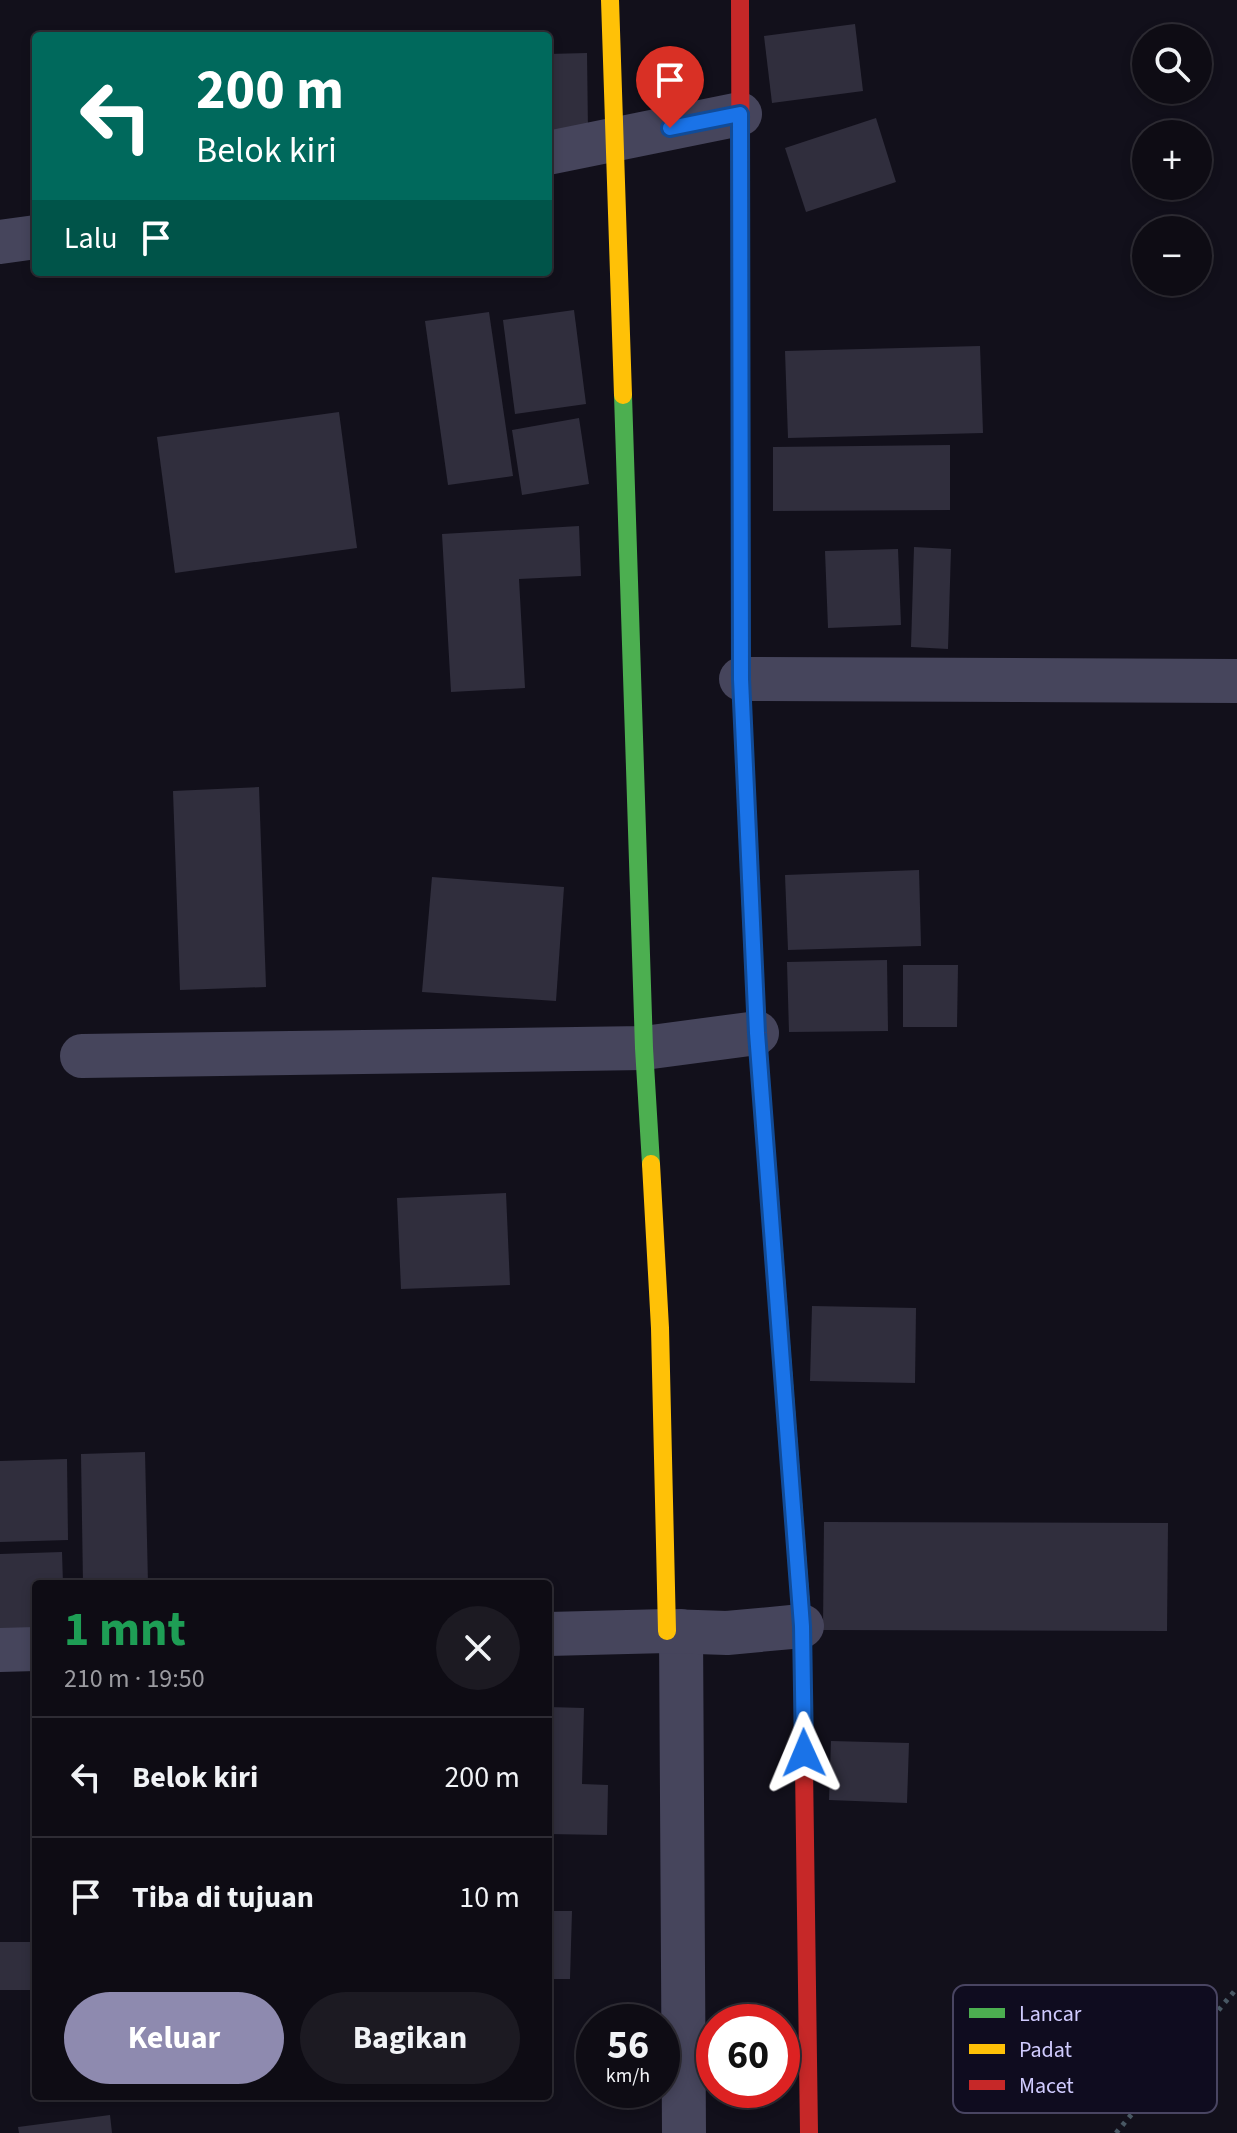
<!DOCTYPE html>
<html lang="id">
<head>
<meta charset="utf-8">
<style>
  body { margin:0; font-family:"Source Sans 3",sans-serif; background:#1c1a22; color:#f1f3f6; height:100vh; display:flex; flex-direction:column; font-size:30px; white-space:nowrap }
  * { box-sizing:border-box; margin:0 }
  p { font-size:26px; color:#9b9ba0 }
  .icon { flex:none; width:44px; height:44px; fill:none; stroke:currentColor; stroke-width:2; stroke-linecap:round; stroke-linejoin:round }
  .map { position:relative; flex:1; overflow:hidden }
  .sheet { position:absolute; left:32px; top:1580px; width:520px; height:520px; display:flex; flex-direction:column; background:#0e0c14; border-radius:8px; box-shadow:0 4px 12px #0003,0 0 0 2px #2e2c34 }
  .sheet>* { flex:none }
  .guide { position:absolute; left:32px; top:32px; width:520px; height:244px; border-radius:8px; box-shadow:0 4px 12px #0003,0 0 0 2px #2e2c34; background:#00695c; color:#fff; overflow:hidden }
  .fabs { position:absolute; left:1132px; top:24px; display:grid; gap:16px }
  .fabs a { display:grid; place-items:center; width:80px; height:80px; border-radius:50%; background:#0e0c14; box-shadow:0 4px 12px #0003,0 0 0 2px #2e2c34; font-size:40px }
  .speed { position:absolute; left:576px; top:2004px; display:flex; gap:16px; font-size:40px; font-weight:700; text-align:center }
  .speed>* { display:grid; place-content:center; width:104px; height:104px; border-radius:50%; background:#0e0c14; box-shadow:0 4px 12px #0003,0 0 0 2px #2e2c34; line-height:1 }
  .speed small { font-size:20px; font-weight:400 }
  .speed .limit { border:12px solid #d22; background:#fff; color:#111 }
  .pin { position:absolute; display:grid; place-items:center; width:68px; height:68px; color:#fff; margin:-82px -34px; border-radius:50% 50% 50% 0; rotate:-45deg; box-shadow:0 0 8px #0007 }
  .pin .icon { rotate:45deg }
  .me { position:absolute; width:88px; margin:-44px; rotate:359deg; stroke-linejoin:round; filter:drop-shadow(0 0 6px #0008) }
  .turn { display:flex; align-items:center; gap:28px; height:168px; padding:0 32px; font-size:36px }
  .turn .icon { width:104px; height:104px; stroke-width:2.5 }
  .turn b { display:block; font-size:56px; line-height:68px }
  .then { display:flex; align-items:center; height:76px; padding:0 32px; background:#0003; gap:16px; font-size:30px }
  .round { display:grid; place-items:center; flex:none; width:84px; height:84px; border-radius:42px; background:#1c1a22 }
  .headline { display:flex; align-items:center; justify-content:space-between; height:136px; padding:0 32px }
  h1 { font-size:48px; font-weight:700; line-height:60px; color:#1e9e55 }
  .button { display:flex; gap:16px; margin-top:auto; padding:16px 32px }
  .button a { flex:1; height:92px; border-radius:48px; background:#8e8aaf; color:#fff; font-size:32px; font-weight:700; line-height:92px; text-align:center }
  .button a+a { background:#1c1a22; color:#f1f3f6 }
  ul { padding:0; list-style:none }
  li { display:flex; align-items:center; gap:24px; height:120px; padding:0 32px; border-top:2px solid #2e2c34 }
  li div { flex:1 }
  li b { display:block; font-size:30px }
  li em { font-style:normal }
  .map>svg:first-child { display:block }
  .building { fill:#302e3d }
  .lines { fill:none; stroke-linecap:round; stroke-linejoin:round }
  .path { stroke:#485763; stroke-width:5; stroke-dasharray:4 6; stroke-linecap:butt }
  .street { stroke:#46455c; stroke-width:44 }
  .fast { stroke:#4caf50; stroke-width:18 }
  .slow { stroke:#ffc107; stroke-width:18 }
  .jam { stroke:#c62828; stroke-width:18 }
  .route-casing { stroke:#114b97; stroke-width:20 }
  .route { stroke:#1a73e8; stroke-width:14 }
  .key { fill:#0f0c1f; stroke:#494562; stroke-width:2 }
  .key-label { font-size:22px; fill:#d0cbfe }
</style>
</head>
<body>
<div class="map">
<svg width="1237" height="2133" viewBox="0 0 1237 2133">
  <rect width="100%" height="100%" fill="#12101b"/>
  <g class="building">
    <polygon points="855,24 863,91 772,103 764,36"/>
    <polygon points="587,53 588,133 548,134 548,54"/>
    <polygon points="876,118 896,182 806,212 785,148"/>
    <polygon points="574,310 586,404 515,414 503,320"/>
    <polygon points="489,312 513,476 448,485 425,321"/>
    <polygon points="980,346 983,433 788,438 785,351"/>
    <polygon points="339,412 357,548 175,573 157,437"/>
    <polygon points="579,418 589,484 522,495 512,430"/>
    <polygon points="950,445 950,510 773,511 773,447"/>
    <polygon points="579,526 581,576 519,579 525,688 451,692 442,534"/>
    <polygon points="914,547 951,549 948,649 911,647"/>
    <polygon points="898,549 901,625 828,628 825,551"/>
    <polygon points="259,787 266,987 180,990 173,791"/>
    <polygon points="919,870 921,946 788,950 785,875"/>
    <polygon points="432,877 564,887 556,1001 422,992"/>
    <polygon points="887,960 888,1031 789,1032 787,962"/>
    <polygon points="903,965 958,965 957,1027 903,1027"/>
    <polygon points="506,1193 510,1285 401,1289 397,1198"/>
    <polygon points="812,1306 916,1308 915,1383 810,1381"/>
    <polygon points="145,1452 148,1584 83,1584 81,1454"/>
    <polygon points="67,1459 68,1540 0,1542 0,1461"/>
    <polygon points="824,1522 1168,1523 1167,1631 823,1630"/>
    <polygon points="62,1552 63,1584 36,1584 36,1631 0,1630 0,1554"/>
    <polygon points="548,1707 584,1708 582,1784 608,1785 607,1835 548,1834"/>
    <polygon points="831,1741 909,1743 907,1803 829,1800"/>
    <polygon points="548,1911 572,1911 570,1979 548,1979"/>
    <rect x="0" y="1942" width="36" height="48"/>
    <polygon points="110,2115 112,2133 19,2133 18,2127"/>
  </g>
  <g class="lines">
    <polyline class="path" points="1116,2133 1237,1988"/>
    <g class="street">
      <polyline points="548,153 740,114"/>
      <polyline points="0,242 36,237"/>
      <polyline points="741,679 1237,681"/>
      <polyline points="82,1056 644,1048 757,1033"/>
      <polyline points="681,1631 684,2133"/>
      <polyline points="548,1634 667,1631 727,1633 802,1626"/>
      <polyline points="0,1650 36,1649"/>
    </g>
    <g class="fast">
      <polyline points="741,353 741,679 751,907"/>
      <polyline points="623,395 644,1048 651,1164"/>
      <polyline points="774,1252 802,1621"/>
    </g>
    <g class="slow">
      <polyline points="610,0 623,395"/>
      <polyline points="651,1164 660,1328 667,1631"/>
    </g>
    <g class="jam">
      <polyline points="740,0 741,353"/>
      <polyline points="751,907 757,1033 774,1252"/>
      <polyline points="802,1621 809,2133"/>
    </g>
  </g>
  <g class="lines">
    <defs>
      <polyline id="route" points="670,128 740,114 741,679 757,1033 802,1626 804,1753"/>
    </defs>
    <use href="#route" class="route-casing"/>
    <use href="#route" class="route"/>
  </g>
  <rect x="953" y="1985" width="264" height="128" rx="12" class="key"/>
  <rect x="969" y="2008" width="36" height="10" fill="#4caf50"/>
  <rect x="969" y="2044" width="36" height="10" fill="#ffc107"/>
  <rect x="969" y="2080" width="36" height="10" fill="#c62828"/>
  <g class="key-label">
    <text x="1019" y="2021">Lancar</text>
    <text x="1019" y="2057">Padat</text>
    <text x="1019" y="2093">Macet</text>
  </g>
</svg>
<div class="fabs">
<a><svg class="icon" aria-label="search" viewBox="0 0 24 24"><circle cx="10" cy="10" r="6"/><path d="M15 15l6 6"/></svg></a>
<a>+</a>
<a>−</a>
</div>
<div class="speed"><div>56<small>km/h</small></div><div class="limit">60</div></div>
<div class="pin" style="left:670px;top:128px;background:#d93025"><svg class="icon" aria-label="arrive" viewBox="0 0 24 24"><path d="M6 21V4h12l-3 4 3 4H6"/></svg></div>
<svg class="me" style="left:804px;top:1753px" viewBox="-20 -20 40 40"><path d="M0-17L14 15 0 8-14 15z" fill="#1a73e8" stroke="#fff" stroke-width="4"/></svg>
<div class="guide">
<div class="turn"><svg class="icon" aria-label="left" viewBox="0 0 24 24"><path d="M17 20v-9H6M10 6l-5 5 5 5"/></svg><div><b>200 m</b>Belok kiri</div></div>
<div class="then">Lalu<svg class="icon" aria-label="arrive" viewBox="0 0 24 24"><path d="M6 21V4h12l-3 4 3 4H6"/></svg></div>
</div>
<section class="sheet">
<div class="headline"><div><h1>1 mnt</h1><p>210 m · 19:50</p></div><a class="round"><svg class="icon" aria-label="close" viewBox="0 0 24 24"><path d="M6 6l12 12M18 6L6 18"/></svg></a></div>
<ul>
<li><svg class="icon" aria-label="left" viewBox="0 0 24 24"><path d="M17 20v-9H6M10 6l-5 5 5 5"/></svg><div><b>Belok kiri</b></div><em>200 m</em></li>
<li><svg class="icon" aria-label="arrive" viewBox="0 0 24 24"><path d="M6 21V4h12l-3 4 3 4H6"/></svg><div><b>Tiba di tujuan</b></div><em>10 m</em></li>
</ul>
<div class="button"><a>Keluar</a><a>Bagikan</a></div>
</section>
</div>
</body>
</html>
